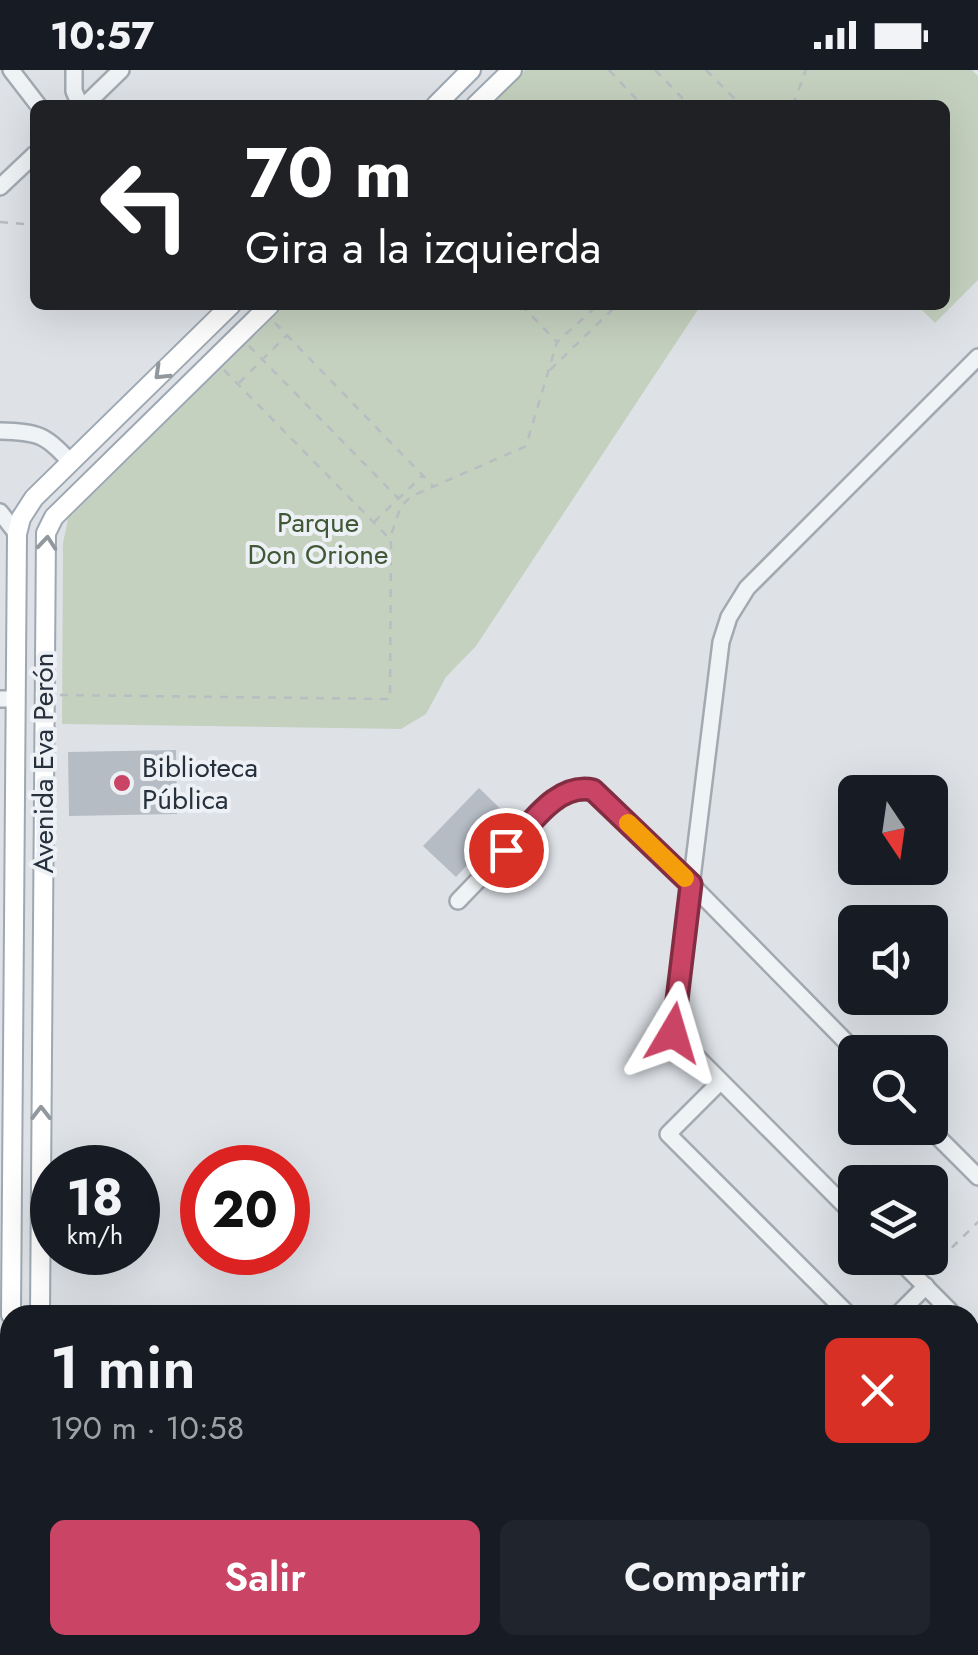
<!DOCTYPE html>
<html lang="es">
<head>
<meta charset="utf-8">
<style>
  body { margin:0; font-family:Jost,sans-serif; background:#20242c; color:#f1f3f6; height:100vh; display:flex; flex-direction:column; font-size:38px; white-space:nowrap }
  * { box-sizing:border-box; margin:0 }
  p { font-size:32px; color:#9ea1a6 }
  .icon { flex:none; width:55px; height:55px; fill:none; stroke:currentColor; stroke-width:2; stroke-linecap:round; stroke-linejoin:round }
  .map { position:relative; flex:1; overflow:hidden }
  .panel { position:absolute; left:0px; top:1235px; width:980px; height:350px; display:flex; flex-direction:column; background:#171b24; border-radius:30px 30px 0 0; box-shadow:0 10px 40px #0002 }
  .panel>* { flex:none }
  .hud { position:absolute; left:30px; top:30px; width:920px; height:210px; border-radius:15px; box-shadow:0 10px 40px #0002; background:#202124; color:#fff; overflow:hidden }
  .needle { width:65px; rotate:167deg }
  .buttons { position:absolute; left:838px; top:705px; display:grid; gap:20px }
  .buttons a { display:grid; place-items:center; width:110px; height:110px; border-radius:15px; background:#171b24; box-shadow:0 10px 40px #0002; font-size:50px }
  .speed { position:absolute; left:30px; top:1075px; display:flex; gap:20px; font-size:50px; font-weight:700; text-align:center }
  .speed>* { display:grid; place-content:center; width:130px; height:130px; border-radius:50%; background:#171b24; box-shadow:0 10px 40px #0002; line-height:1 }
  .speed small { font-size:25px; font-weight:400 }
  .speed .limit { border:15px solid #d22; background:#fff; color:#111 }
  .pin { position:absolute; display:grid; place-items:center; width:85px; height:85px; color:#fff; margin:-42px; border:5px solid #fff; border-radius:50%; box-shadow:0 2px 10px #0007 }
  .me { position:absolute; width:110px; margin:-55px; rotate:7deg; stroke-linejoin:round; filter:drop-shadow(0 0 8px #0008) }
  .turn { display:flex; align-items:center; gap:35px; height:210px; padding:0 50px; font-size:45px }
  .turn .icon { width:130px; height:130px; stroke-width:2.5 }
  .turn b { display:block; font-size:70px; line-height:85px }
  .round { display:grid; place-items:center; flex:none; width:105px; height:105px; border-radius:15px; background:#20242c }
  .overview { display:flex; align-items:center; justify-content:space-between; height:170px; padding:0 50px }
  h1 { font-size:60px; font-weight:600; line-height:75px }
  .cta { display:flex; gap:20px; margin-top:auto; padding:20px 50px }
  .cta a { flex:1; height:115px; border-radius:15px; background:#ca4565; color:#fff; font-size:40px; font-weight:600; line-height:115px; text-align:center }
  .cta a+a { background:#20242c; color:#f1f3f6 }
  .status { display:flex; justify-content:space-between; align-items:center; height:70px; padding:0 50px; background:#171b24; direction:ltr }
  .status svg { height:28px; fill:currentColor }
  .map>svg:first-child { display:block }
  .green { fill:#c5d1bf }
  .building { fill:#b5bcc4 }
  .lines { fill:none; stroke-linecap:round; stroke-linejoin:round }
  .minor-casing { stroke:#a3a9b1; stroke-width:20 }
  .major-casing { stroke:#9da8b2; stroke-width:22 }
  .path { stroke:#b8bdc1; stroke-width:2.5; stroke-dasharray:8 8; stroke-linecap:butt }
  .minor { stroke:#f0f3f5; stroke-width:15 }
  .major { stroke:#fff; stroke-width:18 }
  .oneway { stroke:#93989e }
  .route-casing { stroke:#832d42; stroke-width:25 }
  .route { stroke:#ca4565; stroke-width:18 }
  .slow { stroke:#f59e0b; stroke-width:18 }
  .poi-dot { fill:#ca4565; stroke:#edf1f5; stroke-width:4 }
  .labels { text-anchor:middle; stroke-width:8; stroke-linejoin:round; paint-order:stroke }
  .park-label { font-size:28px; fill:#3f5835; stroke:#edf1f5 }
  .street-label { font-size:28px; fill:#27313d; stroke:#edf1f5 }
  .poi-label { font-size:28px; fill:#27313d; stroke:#edf1f5; text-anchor:start }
</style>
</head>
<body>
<div class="status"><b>10:57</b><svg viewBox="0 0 49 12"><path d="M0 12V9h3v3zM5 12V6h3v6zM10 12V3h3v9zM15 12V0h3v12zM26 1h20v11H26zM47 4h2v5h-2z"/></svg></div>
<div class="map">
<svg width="978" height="1585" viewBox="0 0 978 1585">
  <rect width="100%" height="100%" fill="#dee2e7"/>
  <g class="green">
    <polygon points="525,0 972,0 978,6 978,210 935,253 917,235 945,235 945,35 489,35"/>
    <polygon points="286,235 701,235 476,576 446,607 426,644 401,659 62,654 63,473 68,449"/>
  </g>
  <g class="building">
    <polygon points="176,680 177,744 69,746 68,682"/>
    <polygon points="479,718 511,749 456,807 423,776"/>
  </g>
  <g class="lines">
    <defs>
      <g id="minor">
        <polyline points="11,0 38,35"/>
        <polyline points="74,0 74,21 80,35"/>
        <polyline points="85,35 121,0"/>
        <polyline points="0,117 35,84"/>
        <path d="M0,361C37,362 46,364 70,392"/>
        <polyline points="0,442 17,464"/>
        <polyline points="0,629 16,629"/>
        <polyline points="458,831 555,730 577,719 593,720 691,814 856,982"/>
        <polyline points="720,1012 668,1064 849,1245"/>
        <polyline points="929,1058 978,1107"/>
        <polyline points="855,1146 673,963 721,572 729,547 747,518 978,287"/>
        <polyline points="897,1188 954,1245"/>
        <polyline points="897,1245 926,1216"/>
        <polyline points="970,1262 978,1270"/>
        <polyline points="970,1319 978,1310"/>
        <polyline points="970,1365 978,1373"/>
        <polyline points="970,1514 978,1522"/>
        <polyline points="330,1575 341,1585"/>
        <polyline points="377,1575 388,1585"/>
      </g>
      <g id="major">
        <polyline points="436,35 471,0"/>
        <polyline points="476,35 512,0"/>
        <polyline points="11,1245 17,464 21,448 34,428 231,235"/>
        <polyline points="40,1245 46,463 54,447 270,235"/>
        <polyline points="4,1585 10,1280"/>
        <polyline points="33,1585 33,1575"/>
      </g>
    </defs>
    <use href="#minor" class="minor-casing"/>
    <use href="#major" class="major-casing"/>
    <g class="path">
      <polyline points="609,0 642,35"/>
      <polyline points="655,0 689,35"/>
      <polyline points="706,0 741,35"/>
      <polyline points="793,35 806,0"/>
      <polyline points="0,152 35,155"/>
      <polyline points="521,235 556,271"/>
      <polyline points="275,253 433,416"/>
      <polyline points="249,276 398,428"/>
      <polyline points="224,300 390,469"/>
      <polyline points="550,300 617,235"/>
      <polyline points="239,313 286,266"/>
      <polyline points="374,452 422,406"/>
      <polyline points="60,625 390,629 391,465 401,436 412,426 526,376 557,272 598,235"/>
      <polyline points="929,1200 978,1152"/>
      <polyline points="162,1575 173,1585"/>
      <polyline points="769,1575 770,1585"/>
      <polyline points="731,1585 737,1575"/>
    </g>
    <use href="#minor" class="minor"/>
    <use href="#major" class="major"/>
  </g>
  <defs><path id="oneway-chevron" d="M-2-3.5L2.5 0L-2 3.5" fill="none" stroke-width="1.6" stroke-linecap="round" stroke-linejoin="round" transform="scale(2.5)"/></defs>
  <g class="oneway">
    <use href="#oneway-chevron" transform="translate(161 303) rotate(136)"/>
    <use href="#oneway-chevron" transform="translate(47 473) rotate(-85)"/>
    <use href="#oneway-chevron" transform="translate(41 1043) rotate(-90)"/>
  </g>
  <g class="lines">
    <defs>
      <path id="route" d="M506,780C529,757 556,712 593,720L691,814L673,963"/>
    </defs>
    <use href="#route" class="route-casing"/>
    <use href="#route" class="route"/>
    <polyline class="slow" points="628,753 685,808"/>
  </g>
  <circle class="poi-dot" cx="122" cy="713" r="10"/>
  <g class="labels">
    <g class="park-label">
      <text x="318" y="462">Parque<tspan x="318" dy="32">Don Orione</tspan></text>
    </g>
    <g class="street-label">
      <text transform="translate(43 693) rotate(-90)" y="10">Avenida Eva Perón</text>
    </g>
    <g class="poi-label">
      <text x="142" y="707">Biblioteca<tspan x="142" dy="32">Pública</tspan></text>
    </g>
  </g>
</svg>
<div class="buttons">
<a><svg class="needle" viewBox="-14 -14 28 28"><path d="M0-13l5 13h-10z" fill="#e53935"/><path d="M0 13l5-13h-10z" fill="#9ea1a6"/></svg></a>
<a><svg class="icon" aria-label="sound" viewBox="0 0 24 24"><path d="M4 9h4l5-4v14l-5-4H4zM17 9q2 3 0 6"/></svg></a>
<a><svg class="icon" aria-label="search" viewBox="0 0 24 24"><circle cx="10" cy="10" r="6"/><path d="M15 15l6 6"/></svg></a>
<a><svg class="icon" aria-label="layers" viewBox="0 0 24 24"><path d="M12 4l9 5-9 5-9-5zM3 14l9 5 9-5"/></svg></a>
</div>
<div class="speed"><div>18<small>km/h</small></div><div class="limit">20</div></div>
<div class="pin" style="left:506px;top:780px;background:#d93025"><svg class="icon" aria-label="arrive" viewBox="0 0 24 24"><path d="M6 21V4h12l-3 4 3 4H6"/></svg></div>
<svg class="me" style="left:673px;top:963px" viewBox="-20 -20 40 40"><path d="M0-17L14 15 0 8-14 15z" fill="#ca4565" stroke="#fff" stroke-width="4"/></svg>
<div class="hud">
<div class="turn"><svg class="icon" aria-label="left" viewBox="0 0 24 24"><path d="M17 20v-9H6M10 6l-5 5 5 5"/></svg><div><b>70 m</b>Gira a la izquierda</div></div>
</div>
<section class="panel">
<div class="overview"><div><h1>1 min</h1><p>190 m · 10:58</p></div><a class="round" style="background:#d93025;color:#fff"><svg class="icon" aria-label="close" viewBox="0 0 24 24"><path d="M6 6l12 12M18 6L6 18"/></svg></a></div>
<div class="cta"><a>Salir</a><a>Compartir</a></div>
</section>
</div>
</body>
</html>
